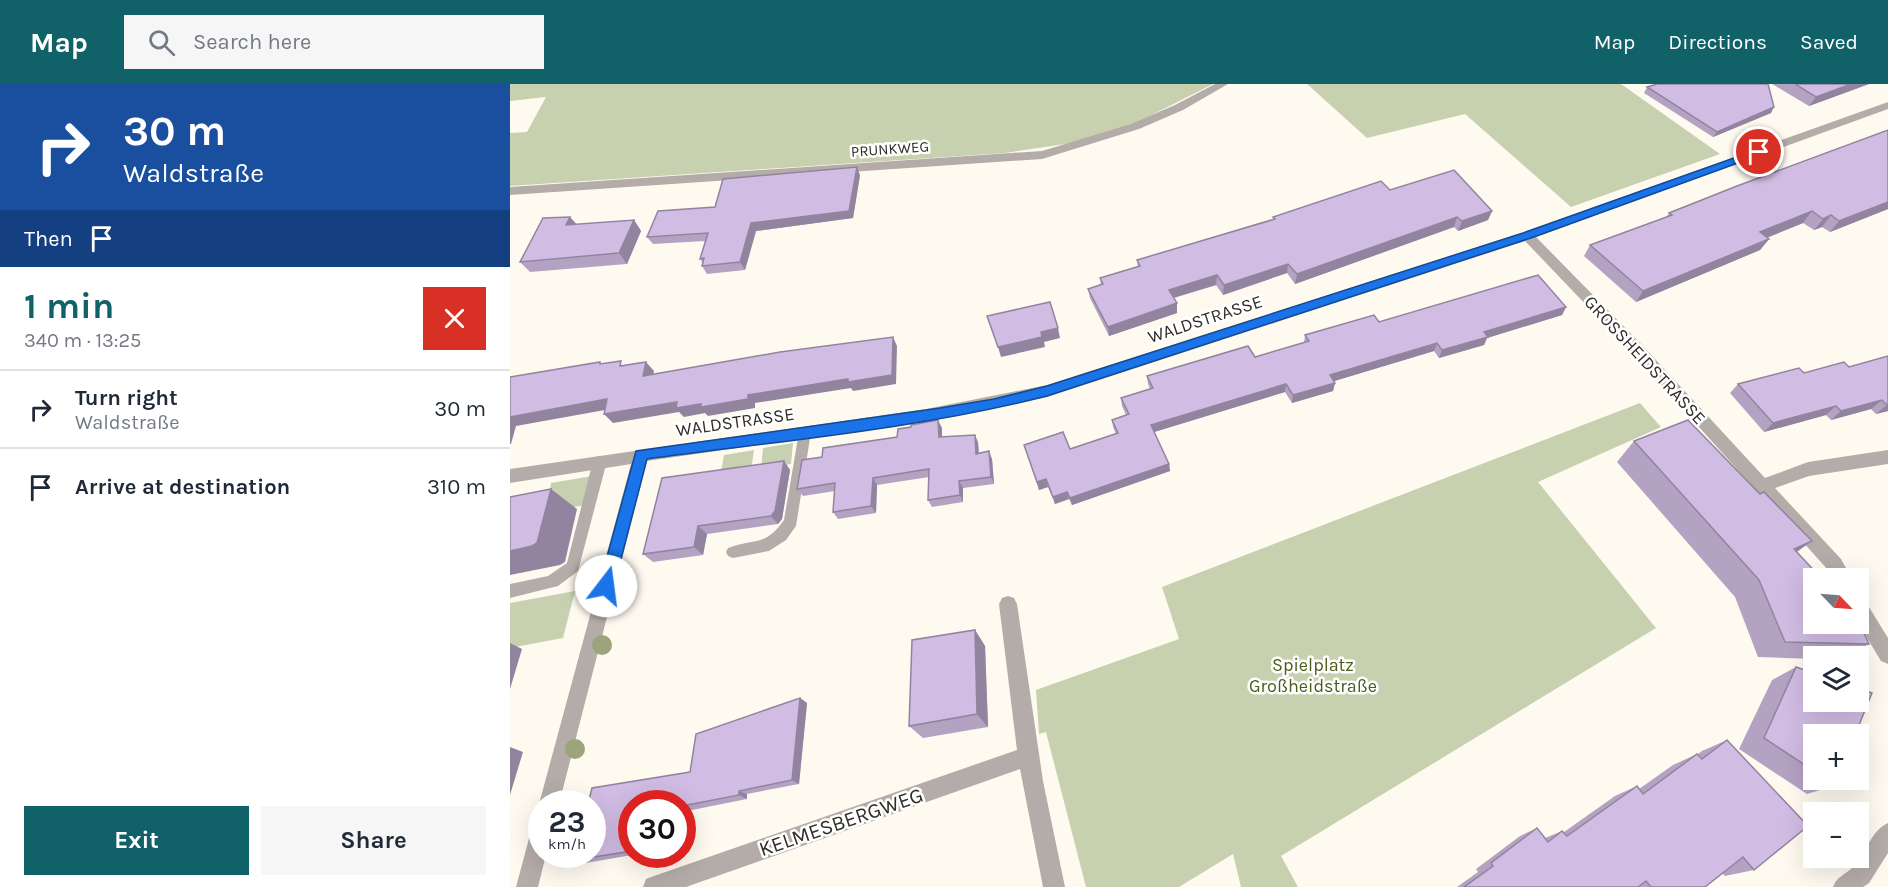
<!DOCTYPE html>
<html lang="en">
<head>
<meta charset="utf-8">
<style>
  body { margin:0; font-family:Karla,sans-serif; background:#f6f6f7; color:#1f2937; height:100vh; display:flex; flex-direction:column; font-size:22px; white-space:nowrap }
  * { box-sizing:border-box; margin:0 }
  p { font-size:20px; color:#747a83 }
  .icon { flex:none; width:33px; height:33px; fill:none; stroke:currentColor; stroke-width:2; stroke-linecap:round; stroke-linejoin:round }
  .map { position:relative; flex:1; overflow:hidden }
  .side { display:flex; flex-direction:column; background:#fff; width:510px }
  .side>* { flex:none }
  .top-card { background:#1a4fa0; color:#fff; overflow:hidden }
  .needle { width:39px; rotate:115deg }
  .fabs { position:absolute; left:1293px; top:484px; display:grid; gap:12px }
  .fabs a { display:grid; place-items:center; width:66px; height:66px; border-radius:0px; background:#fff; box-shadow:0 6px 24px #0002; font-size:30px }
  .speed { position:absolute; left:18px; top:706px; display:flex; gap:12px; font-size:30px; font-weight:700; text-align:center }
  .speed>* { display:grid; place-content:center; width:78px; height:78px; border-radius:50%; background:#fff; box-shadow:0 6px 24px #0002; line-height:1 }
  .speed small { font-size:15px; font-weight:400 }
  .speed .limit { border:9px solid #d22; background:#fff; color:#111 }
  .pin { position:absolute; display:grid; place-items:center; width:51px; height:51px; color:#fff; margin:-26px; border:3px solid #fff; border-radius:50%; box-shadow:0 2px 6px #0007 }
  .me { position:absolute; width:66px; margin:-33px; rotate:15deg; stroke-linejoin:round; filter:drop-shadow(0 0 4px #0008) }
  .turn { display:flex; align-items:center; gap:21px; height:126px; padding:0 24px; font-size:27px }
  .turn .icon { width:78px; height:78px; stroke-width:2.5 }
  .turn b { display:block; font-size:42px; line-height:51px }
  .then { display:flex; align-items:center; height:57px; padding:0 24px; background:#0003; gap:12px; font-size:22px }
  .round { display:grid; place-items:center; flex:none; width:63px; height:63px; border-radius:0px; background:#f6f6f7 }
  .head { display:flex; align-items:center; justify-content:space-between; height:102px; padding:0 24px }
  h1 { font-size:36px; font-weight:700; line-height:45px; color:#116168 }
  .button { display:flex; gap:12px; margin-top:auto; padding:12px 24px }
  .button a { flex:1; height:69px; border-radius:0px; background:#116168; color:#fff; font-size:24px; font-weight:700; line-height:69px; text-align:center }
  .button a+a { background:#f6f6f7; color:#1f2937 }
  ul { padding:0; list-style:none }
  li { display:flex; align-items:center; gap:18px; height:78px; padding:0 24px; border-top:2px solid #e0e1e3 }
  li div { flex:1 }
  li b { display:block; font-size:22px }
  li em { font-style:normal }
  header { display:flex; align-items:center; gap:36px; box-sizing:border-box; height:84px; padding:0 30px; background:#116168; color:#fff }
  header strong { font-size:28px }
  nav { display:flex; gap:33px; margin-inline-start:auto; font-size:21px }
  .search { width:420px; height:54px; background:#f6f6f7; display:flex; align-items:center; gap:15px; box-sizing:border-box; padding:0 21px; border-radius:0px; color:#747a83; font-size:22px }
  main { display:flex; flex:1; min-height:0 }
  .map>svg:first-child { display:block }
  .green { fill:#c7d1b0 }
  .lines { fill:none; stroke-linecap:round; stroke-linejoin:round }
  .service { fill:#b4aca9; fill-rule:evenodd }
  .minor { fill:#b4aca9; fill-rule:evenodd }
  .tree { fill:#9da37b }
  .wall { fill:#b4a2c3 }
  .shaded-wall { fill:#92849f }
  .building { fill:#d1bce3; stroke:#92849f; stroke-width:1.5 }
  .route { fill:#1a73e8; stroke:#114b97; stroke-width:1.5 }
  .labels { text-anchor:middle; stroke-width:5; stroke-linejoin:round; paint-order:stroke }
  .far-street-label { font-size:15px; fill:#312e28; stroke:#fff }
  .street-label { font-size:18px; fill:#312e28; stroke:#fff }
  .park-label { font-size:18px; fill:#4d5b1b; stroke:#fff }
  .near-street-label { font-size:21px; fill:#312e28; stroke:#fff }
</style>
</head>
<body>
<header>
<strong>Map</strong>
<div class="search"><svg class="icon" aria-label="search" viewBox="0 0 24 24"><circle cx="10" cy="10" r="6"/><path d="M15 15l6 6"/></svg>Search here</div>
<nav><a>Map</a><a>Directions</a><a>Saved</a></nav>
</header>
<main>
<section class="side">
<div class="top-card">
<div class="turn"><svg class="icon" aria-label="right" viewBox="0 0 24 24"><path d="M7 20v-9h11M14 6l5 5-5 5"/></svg><div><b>30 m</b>Waldstraße</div></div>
<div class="then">Then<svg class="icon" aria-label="arrive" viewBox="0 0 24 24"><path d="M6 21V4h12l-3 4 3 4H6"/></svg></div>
</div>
<div class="head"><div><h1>1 min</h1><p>340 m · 13:25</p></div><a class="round" style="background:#d93025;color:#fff"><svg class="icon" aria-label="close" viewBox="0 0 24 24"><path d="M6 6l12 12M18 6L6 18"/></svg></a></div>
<ul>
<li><svg class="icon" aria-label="right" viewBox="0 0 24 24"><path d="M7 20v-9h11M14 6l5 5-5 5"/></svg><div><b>Turn right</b><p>Waldstraße</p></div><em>30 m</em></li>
<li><svg class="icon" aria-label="arrive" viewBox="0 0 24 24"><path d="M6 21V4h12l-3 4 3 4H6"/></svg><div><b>Arrive at destination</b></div><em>310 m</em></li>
</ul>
<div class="button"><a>Exit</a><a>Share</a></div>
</section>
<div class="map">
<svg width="1378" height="803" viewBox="0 0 1378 803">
  <rect width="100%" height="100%" fill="#fffaf0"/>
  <g class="green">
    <polygon points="0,0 703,0 622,41 562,59 495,69 0,102 0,49 17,48 36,13 0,17"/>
    <polygon points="797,0 1111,0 1210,70 1061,123 955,30 857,54"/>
    <polygon points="1130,319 1151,343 1028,398 1146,544 771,772 788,803 731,803 723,770 669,803 576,803 536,648 529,650 526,606 669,555 652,503"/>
    <polygon points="283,359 281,380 251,385 253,364"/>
    <polygon points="244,366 241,387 210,392 214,371"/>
    <polygon points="82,392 75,421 37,428 41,399"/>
    <polygon points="65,507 53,554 0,564 0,519"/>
  </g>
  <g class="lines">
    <g class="service">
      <path d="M295,343L301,348L286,442L276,456L259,467L223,474L218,472L216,468L218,464C245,454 255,463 274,436L289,348Z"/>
      <polygon points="90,372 95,373 97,377 68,487 48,502 0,514 0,500 38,492 57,479 83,377 85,373"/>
    </g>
    <g class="minor">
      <polygon points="705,0 718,0 673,26 629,45 532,75 0,111 0,103 532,67 621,40 665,21"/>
      <polygon points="1378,18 1378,25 1026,153 1133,262 1255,394 1298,378 1378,366 1378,380 1299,392 1265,404 1331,475 1342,495 1324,495 1319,487 1123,270 1015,157 537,313 416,337 137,377 49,720 32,720 32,727 29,720 121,380 0,399 0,385 416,325 537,301 1012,149"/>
      <polygon points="498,512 504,514 507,520 533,697 555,803 533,803 510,685 176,803 133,803 136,795 144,792 507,666 489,520 492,514"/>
      <polygon points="1348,513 1354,515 1378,554 1378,580 1371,577 1348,539"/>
      <polygon points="32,737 32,771 36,771 28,803 6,803 21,747 24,739"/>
      <path d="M1378,739V769L1359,799L1353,803H1323C1327,792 1335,791 1343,783C1356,771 1360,747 1378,739Z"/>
    </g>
  </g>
  <g class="tree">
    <circle cx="92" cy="561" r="10"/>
    <circle cx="65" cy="665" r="10"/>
  </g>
  <g class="wall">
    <polygon points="1262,0 1359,0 1299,22"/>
    <polygon points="1137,3 1261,29 1203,53 1134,9"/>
    <polygon points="1378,46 1378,125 1320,148 1312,143 1304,146 1293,139 1257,153 1259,155 1250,166 1126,218 1074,172 1080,161 1156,134 1159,129"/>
    <polygon points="350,91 343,134 246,147 235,186 197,190 192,182 193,179 190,175 195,157 143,160 137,153 205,123"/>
    <polygon points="880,106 982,127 978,136 948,147 944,143 785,200 777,189 713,211 706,201 664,214 667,219 667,229 599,252 580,214 578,205 591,201 590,194 628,183 627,176 763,135 763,133"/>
    <polygon points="124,136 131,147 117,180 20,188 10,178 67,141"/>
    <polygon points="1056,223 1052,231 977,254 974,261 929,274 924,267 824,297 825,299 823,307 782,319 775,308 644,348 659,380 660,387 562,421 559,415 545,420 538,403 529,406 514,361 560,365 606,350 603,343 602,336 616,331 612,322 611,314 640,305 638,300 637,292 745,273 794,259 795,251 869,238"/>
    <polygon points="1378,272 1378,327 1366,330 1361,325 1321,336 1316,331 1254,348 1220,309 1228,300 1294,289 1339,283"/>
    <polygon points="432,344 432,353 468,358 469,369 482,375 484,400 453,404 453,418 422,423 418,416 419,393 367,401 366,429 328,435 323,428 325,407 293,412 287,405 312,373 387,353"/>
    <polygon points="1124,357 1286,468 1359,560 1334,573 1304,573 1304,575 1248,573 1225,513 1107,378"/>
    <polygon points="274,377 280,386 272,435 268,440 197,450 193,471 143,478 133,470"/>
    <polygon points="465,546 475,562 478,643 413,654 399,642"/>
    <polygon points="1286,583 1304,651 1304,696 1328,696 1326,701 1297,710 1229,665 1262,596"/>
    <polygon points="290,614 297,619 289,700 237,710 237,715 172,728 172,720 122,720 122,771 76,779 64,776 66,771 82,771 82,720 78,720 82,704 180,688 186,650"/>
    <polygon points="1217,656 1244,786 1215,792 1212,789 1195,803 947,803 968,788 966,785 1010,752 1027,744 1035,754 1052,747 1054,748 1105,712 1127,702 1129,705 1163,681 1187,670 1188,670 1192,667"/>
  </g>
  <g class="shaded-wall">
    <polygon points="1341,0 1359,0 1299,22 1306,13"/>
    <polygon points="1264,23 1261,29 1203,53 1207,48"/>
    <polygon points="347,83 350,91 343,134 246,147 235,186 230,178 241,139"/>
    <polygon points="1378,118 1378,125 1320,148 1329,137"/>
    <polygon points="982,127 978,136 948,147 952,137"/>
    <polygon points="1302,127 1293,139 1242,160 1250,148"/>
    <polygon points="1321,131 1312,143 1304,146 1313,135"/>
    <polygon points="60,133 69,143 56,141"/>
    <polygon points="947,133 944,143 785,200 787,190"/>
    <polygon points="124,136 131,147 117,180 109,169"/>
    <polygon points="1259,155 1250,166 1126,218 1133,207"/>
    <polygon points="778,180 777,189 713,211 714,201"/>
    <polygon points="707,191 706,201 659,215 659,206"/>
    <polygon points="667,219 667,229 599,252 598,243"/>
    <polygon points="1056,223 1052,231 977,254 974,261 929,274 932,266 974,248"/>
    <polygon points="548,244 550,254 534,258 535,263 491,273 488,263 531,248"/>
    <polygon points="383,253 387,262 386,300 343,307 341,304 245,319 245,324 198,332 195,329 174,333 169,328 103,339 94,330 167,318 238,311"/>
    <polygon points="927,259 924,267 818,299 820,291"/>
    <polygon points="136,278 144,287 141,301 133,292"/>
    <polygon points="825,299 823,307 782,319 783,311"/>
    <polygon points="776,300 775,308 641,349 641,341"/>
    <polygon points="97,315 106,324 6,342 1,360 0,360 0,333"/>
    <polygon points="1372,316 1361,325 1321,336 1331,327"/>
    <polygon points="1377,321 1378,321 1378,327 1366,330"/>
    <polygon points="1326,322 1316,331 1254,348 1263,339"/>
    <polygon points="428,336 432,344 432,361 429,353"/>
    <polygon points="465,351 468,358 469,377 466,370"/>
    <polygon points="479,367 482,375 484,400 481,393"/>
    <polygon points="274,377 280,386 272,435 268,440 261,432"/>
    <polygon points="659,380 660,387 562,421 560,414"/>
    <polygon points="363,394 367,401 366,429 361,422"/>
    <polygon points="536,395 538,403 529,406 527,398"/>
    <polygon points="449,397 453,404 453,418 450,411"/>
    <polygon points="41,405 67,425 55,478 50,481 0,491 0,467"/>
    <polygon points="557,408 559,415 545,420 543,413"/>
    <polygon points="188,442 197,450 193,471 184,463"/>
    <polygon points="1302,457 1277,475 1284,465"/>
    <polygon points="465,546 475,562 478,643 467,630"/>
    <polygon points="0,559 12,565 0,605"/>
    <polygon points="290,614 297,619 289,700 282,696"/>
    <polygon points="0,663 13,668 0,711"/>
    <polygon points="229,707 237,710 237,715 229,711"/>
  </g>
  <g class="building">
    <polygon points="1147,0 1258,0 1264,23 1207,48 1137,3"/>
    <polygon points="1285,0 1341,0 1306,13"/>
    <polygon points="1378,46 1378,118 1329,137 1321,131 1313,135 1302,127 1250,148 1259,155 1133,207 1080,161 1162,131 1159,129 1227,102"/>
    <polygon points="347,83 339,127 241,139 230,178 192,182 194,174 190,175 198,149 137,153 148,127 205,123 213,95"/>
    <polygon points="944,86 982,127 952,137 947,133 787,190 778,180 714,201 707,191 659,206 667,219 598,243 578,205 593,200 590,194 630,182 627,176 765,135 763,133 871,97 880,106"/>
    <polygon points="60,133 56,141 124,136 109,169 10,178 33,134"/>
    <polygon points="1028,191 1056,223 974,248 978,253 932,266 927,259 820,291 825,299 783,311 776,300 641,341 659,380 560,414 557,408 543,413 536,395 527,398 514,361 553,348 560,365 608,349 602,336 619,330 611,314 643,304 637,292 738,262 745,273 799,257 795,251 864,231 869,238"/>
    <polygon points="540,218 548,244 531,248 532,253 488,263 477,232"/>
    <polygon points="383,253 382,291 338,298 338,295 238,311 238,315 191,323 191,320 166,324 167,318 94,330 97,315 0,333 0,293 90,278 90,280 111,277 110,282 136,278 133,292 270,268"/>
    <polygon points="1378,272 1378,321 1377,321 1372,316 1331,327 1326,322 1263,339 1228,300 1289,284 1294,289 1334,278 1339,283"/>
    <polygon points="428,336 429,353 465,351 466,370 479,367 481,393 449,397 450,411 418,416 419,385 363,394 361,422 323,428 325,399 287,405 292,376 312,373 313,364 387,353 388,345 401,343 401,341"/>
    <polygon points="1178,336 1250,410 1254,408 1302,457 1284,465 1312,495 1304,495 1304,540 1348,540 1348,537 1359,560 1275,558 1249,496 1124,357"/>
    <polygon points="274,377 265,427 261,432 188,442 184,463 133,470 152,394"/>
    <polygon points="41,405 27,459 22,462 0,467 0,413"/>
    <polygon points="465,546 467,630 399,642 402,556"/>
    <polygon points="1286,583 1304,589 1304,618 1348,618 1348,604 1362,609 1345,651 1304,651 1304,687 1254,654"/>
    <polygon points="290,614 282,696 229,707 229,711 172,722 172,720 122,720 122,767 64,776 66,771 82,771 82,720 78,720 82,704 180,688 186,650"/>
    <polygon points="1217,656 1298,742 1244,786 1233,773 1195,803 1141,803 1136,797 1128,803 954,803 983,782 981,779 1027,744 1038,758 1052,747 1057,752 1127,702 1133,710 1187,670 1192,675"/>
    <polygon points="1318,696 1328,696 1326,701"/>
  </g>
  <path class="route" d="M1249,65L1254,68L1253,70L1021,154L537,312C406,345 270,357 137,375L104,502L102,507L96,508L91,507L89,502L126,367L430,324L484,315L537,302L1013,149Z"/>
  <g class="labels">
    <g class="far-street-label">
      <text transform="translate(380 65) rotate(-4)" y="5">PRUNKWEG</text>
    </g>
    <g class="street-label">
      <text transform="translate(695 235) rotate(-18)" y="6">WALDSTRASSE</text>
      <text transform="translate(1135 276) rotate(47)" y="6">GROSSHEIDSTRASSE</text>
      <text transform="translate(225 338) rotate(-8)" y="6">WALDSTRASSE</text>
    </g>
    <g class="park-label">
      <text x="803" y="587">Spielplatz<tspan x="803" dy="21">Großheidstraße</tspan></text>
    </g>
    <g class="near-street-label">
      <text transform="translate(331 738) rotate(-19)" y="7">KELMESBERGWEG</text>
    </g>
  </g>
</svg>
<div class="fabs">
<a><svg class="needle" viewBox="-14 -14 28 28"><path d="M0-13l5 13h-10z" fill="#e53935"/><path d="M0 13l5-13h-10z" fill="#747a83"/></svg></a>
<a><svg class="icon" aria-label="layers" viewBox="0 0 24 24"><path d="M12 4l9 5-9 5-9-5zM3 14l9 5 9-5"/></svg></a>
<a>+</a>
<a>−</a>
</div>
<div class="speed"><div>23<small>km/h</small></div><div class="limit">30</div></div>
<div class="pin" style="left:1249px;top:68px;background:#d93025"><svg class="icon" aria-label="arrive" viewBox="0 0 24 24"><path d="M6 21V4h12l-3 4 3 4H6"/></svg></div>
<svg class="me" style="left:96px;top:502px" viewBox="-20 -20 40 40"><circle r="19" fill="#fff"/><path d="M0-13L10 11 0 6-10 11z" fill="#1a73e8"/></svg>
</div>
</main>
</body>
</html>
